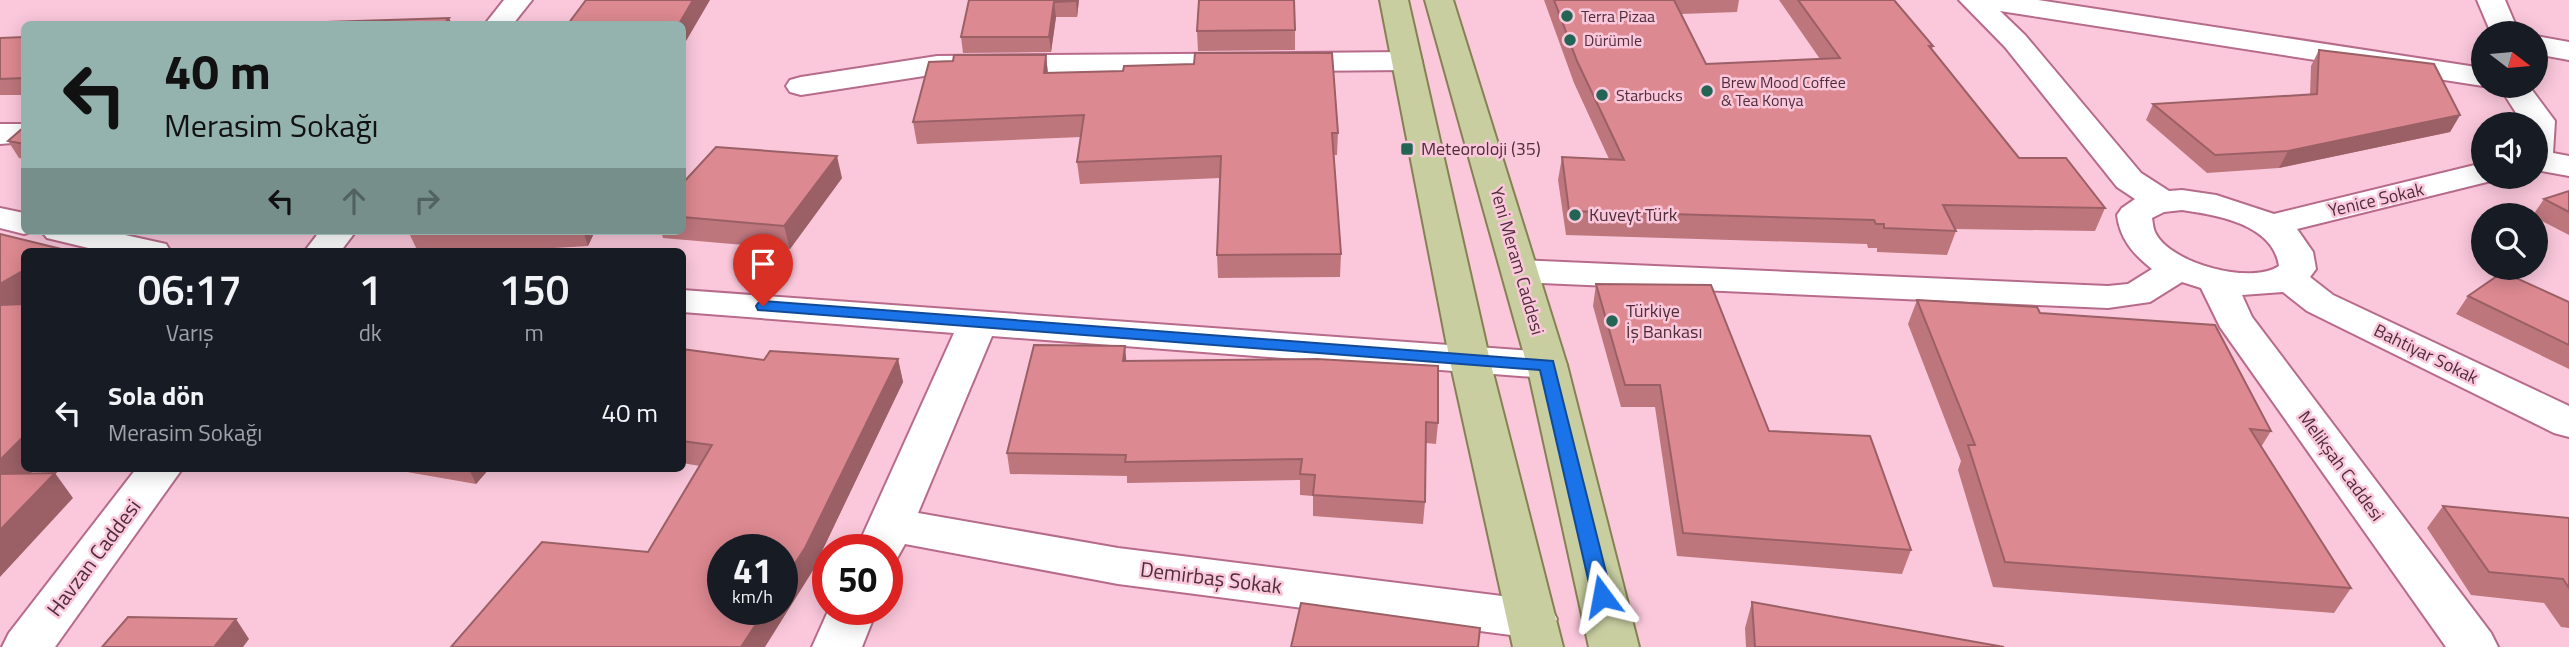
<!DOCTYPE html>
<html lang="tr">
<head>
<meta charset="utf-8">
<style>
  body { margin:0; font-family:"Titillium Web",sans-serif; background:#20242c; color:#f1f3f6; height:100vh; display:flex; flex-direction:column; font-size:26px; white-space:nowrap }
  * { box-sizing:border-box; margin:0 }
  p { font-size:23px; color:#9ea1a6 }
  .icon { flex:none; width:38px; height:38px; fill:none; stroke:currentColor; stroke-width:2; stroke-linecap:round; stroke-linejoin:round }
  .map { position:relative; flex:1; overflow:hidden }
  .details { position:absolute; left:21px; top:248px; width:665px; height:224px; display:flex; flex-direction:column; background:#171b24; border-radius:10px; box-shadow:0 4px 18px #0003 }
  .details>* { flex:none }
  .banner { position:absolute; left:21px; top:21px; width:665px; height:214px; border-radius:10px; box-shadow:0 4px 18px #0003; background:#94b3ae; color:#111; overflow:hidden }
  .needle { width:46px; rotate:106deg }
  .tools { position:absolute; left:2471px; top:21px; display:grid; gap:14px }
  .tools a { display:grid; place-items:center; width:77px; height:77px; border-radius:50%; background:#171b24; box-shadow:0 4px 18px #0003; font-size:35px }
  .speed { position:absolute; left:707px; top:534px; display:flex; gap:14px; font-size:35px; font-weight:700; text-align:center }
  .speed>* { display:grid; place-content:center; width:91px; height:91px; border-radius:50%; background:#171b24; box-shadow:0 4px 18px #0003; line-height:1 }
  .speed small { font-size:18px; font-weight:400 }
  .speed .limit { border:10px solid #d22; background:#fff; color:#111 }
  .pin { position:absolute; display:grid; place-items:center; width:60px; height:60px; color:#fff; margin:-72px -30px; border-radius:50% 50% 50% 0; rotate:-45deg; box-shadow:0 0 7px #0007 }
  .pin .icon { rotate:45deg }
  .me { position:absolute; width:77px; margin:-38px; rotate:347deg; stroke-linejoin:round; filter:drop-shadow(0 0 5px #0008) }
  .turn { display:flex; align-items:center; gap:24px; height:147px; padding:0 28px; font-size:32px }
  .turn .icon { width:91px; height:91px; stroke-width:2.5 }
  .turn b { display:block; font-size:49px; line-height:60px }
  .lanes { display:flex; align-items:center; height:66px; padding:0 28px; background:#0003; justify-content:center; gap:35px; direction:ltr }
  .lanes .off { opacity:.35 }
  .eta { display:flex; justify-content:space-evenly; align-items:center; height:119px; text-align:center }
  .eta b { font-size:42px; font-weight:600; line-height:49px }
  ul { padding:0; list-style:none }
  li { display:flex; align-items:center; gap:21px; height:91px; padding:0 28px }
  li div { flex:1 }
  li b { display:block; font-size:26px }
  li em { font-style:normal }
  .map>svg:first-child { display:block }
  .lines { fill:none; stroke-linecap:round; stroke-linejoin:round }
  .minor-casing { stroke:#b76b8a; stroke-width:4 }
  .major-casing { stroke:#868154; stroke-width:4 }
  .minor { fill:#fff; fill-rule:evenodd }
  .major { fill:#c8cea0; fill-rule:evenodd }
  .wall { fill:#be767d }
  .shaded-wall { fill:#9b6066 }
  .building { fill:#dd8991; stroke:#9b6066; stroke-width:2 }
  .route { fill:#1a73e8; stroke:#114b97; stroke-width:2 }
  .poi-dot { fill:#226555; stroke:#fbc8db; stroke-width:2.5 }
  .labels { text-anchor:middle; stroke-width:5; stroke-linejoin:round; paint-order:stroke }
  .far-poi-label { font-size:16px; fill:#4f2e3c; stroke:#fbc8db; text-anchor:start }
  .poi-label { font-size:18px; fill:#4f2e3c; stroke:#fbc8db; text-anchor:start }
  .street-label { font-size:18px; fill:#4f2e3c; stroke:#fbc8db }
  .near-street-label { font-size:21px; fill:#4f2e3c; stroke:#fbc8db }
</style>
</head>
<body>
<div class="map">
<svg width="2569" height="647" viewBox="0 0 2569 647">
  <rect width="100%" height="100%" fill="#fbc8db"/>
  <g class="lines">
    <defs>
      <g id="minor">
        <polygon points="504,0 532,0 513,24 485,24"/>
        <path d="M1959,0H2038L2483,68V86L2000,11L2025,35L2141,173L2169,191L2182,190L2216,195L2274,214L2483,163V177H2497L2495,180L2297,229L2313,252L2316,269L2310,277L2333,295L2569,406V437L2554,433L2307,311L2283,292L2242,295L2252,317L2491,633L2498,647H2446L2220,327L2201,288L2182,282L2150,302L2108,308L1520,282L1507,279L1502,271L1507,263L1520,260L2108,286L2128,284L2152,269C2133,254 2120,239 2117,215L2122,208L2135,199L2117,187L2005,47ZM2182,210C2217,215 2273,224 2279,266C2252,285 2172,264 2156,234C2153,229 2153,223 2152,218L2164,212Z"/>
        <polygon points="2477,0 2505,0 2519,33 2491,33"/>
        <polygon points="2536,36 2569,42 2569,60 2536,54"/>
        <polygon points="1407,52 1417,55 1422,61 1417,67 1407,70 937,74 801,95 790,92 786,86 790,80 801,77 937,56"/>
        <polygon points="2499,86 2529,86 2555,121 2553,153 2569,156 2569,176 2536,170 2536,124 2523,124"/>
        <polygon points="0,124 24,124 24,142 0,144"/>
        <polygon points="0,208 24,213 24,231 34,231 24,234 0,228"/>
        <polygon points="41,231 107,231 166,244 171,252 105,252 47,238"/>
        <polygon points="320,231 356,231 340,252 304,252"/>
        <polygon points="682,290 1547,352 1561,356 1567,365 1561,374 1547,378 992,336 918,513 1118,548 1533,600 1550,606 1557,619 1550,632 1533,638 1118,584 905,544 895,562 887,565 887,550 856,550 954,333 682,312"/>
        <polygon points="136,469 182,469 55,647 2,647 9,633"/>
        <polygon points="829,609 877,609 862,647 812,647"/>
      </g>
      <g id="major">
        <polygon points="1380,0 1408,0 1490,361 1563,647 1513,647 1450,361"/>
        <polygon points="1425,0 1453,0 1567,365 1639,647 1589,647 1527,365"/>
      </g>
    </defs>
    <use href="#minor" class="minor-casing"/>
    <use href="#major" class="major-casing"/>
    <use href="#minor" class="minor"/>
    <use href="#major" class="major"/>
  </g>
  <g class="wall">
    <polygon points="969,0 1079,0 1077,17 1056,17 1051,52 963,53 961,37"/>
    <polygon points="1544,0 1739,0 1737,12 1681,14 1706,64 1820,59 1779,0 1894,0 1933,46 1932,49 2019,158 2105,208 2095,231 1955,229 1956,231 1947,255 1877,252 1877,248 1868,248 1867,244 1566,235 1558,180 1562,157 1609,159 1574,83"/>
    <polygon points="1295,30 1295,50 1198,51 1197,31"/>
    <polygon points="24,37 24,95 0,95 0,38"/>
    <polygon points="2319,50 2460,115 2450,132 2279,168 2207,173 2146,120 2153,104 2310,95 2311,66"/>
    <polygon points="1046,55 1048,73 1338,133 1337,155 1334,155 1341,254 1340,277 1218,278 1217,255 1220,178 1080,184 1077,162 1081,137 917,144 913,122 953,61"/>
    <polygon points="24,127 24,159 19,158 8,141"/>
    <polygon points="842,178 790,249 663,238 661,231 682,231 682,184"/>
    <polygon points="2569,191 2569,235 2536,218 2536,215 2533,215 2544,199"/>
    <polygon points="411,231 595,231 588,246 485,252 418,252 409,233"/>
    <polygon points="1596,284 1911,550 1902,574 1677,556 1655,407 1621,407 1593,306"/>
    <polygon points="2468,296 2569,302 2569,369 2456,314"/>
    <polygon points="1917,300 2040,313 2271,431 2261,447 2351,588 2334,613 1993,587 1958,470 1961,461 1908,324"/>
    <polygon points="682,349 764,360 898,359 903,382 812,572 648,552 700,466 682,463"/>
    <polygon points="1127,361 1438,423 1436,444 1426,443 1425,502 1423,524 1313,516 1313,496 1300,495 1300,480 1127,483 1127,476 1010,474 1007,453"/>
    <polygon points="390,469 489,469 476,484"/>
    <polygon points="2443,506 2569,518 2569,628 2561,627 2544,603 2471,595 2427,528"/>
    <polygon points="1752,602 2004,647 1746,647 1745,628"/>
  </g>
  <g class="shaded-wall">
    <polygon points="693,0 710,0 682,48 682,24 679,24"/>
    <polygon points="1076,0 1079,0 1077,17 1076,1"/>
    <polygon points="1054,2 1056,17 1051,52 1049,37"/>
    <polygon points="449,18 452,24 444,24"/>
    <polygon points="1046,55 1048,76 1044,73"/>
    <polygon points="2460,115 2450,132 2279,168 2288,151"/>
    <polygon points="837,156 842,178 790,249 784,226"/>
    <polygon points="583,231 595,231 588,246"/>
    <polygon points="24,270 24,303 0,318 0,284"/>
    <polygon points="1125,346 1127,367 1123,361"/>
    <polygon points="898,359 903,382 812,572 765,647 741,647 766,609 782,609 782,583"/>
    <polygon points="24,436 24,469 35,469 5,499 0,493 0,460"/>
    <polygon points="469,469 489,469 476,484"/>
    <polygon points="55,473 73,498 0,577 0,530"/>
    <polygon points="236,619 249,639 243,647 214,647"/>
  </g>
  <g class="building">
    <polygon points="586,0 693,0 679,24 568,24"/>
    <polygon points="969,0 1076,0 1076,1 1054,2 1049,37 961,37"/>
    <polygon points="1199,0 1294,0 1295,30 1197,31"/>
    <polygon points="1554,0 1674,0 1706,64 1840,58 1798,0 1894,0 1933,46 1929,46 2019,158 2066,158 2105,208 1943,205 1956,231 1884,228 1884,224 1876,224 1874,220 1569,211 1562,157 1624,160 1577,61"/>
    <polygon points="449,18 444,24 263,24"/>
    <polygon points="24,37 24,78 0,79 0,38"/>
    <polygon points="2319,50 2434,64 2460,115 2288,151 2215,155 2153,104 2317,94"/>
    <polygon points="1195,53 1332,53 1338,133 1332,133 1341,254 1217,255 1221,156 1077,162 1084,115 913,122 929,62 953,61 954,55 1046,55 1044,73 1123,71 1124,66 1194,64"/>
    <polygon points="24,127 24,144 8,141"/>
    <polygon points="716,147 837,156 784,226 682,217 682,184"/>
    <polygon points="2569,191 2569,212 2544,199"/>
    <polygon points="411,231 446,231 409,233"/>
    <polygon points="0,234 61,249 56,252 24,252 24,270 0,284"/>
    <polygon points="2503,272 2569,302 2569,345 2468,296"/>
    <polygon points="1596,284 1711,285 1769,431 1870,436 1911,550 1683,533 1660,385 1625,385"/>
    <polygon points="1917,300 2037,307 2040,313 2215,325 2271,431 2250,429 2351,588 2005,562 1968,445 1975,445"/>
    <polygon points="24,304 24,436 0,460 0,305"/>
    <polygon points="1034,345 1125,346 1123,361 1317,359 1438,366 1438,423 1426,422 1425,502 1313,495 1315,475 1300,474 1302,459 1125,462 1126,455 1007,453"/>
    <polygon points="682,349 764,360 770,351 898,359 805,548 782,583 782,550 723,550 723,609 766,609 741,647 451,647 542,542 648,552 712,445 682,441"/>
    <polygon points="55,473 0,530 0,474"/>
    <polygon points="2443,506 2569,518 2569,588 2563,579 2489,572"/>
    <polygon points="1752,602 2004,647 1755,647"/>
    <polygon points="1301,603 1480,628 1478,647 1291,647"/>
    <polygon points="128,617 236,619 214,647 102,647"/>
  </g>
  <polygon class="route" points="763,301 1553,361 1612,596 1609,601 1602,603 1595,601 1592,596 1540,370 758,310 756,306 758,303"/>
  <g class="poi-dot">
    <circle cx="1567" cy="16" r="7"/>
    <circle cx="1570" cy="40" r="7"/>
    <circle cx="1707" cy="91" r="7"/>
    <circle cx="1602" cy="95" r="7"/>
    <rect x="1400" y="142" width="14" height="14" rx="3.5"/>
    <circle cx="1575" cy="215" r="7"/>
    <circle cx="1612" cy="321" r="7"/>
  </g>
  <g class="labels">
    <g class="far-poi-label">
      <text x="1581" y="22">Terra Pizaa</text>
      <text x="1584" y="46">Dürümle</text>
      <text x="1721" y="88">Brew Mood Coffee<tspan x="1721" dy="18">&amp; Tea Konya</tspan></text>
      <text x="1616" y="101">Starbucks</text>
    </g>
    <g class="poi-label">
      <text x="1421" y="155">Meteoroloji (35)</text>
      <text x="1589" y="221">Kuveyt Türk</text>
      <text x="1626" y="317">Türkiye<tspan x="1626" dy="21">İş Bankası</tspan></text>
    </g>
    <g class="street-label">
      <text transform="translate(2376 200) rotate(-13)" y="6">Yenice Sokak</text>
      <text transform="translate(1517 261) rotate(74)" y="6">Yeni Meram Caddesi</text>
      <text transform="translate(2426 354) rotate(26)" y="6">Bahtiyar Sokak</text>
      <text transform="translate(2341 466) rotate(54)" y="6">Melikşah Caddesi</text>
    </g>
    <g class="near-street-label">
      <text transform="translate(94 558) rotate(-53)" y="7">Havzan Caddesi</text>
      <text transform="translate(1211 578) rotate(7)" y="7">Demirbaş Sokak</text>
    </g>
  </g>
</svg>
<div class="tools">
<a><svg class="needle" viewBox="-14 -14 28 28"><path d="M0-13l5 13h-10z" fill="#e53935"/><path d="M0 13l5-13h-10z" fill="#9ea1a6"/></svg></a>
<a><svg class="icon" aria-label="sound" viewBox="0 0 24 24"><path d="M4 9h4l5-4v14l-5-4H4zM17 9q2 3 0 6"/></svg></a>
<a><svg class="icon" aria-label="search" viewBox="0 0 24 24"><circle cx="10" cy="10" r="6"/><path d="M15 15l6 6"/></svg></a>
</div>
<div class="speed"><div>41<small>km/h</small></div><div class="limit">50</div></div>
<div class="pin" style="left:763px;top:306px;background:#d93025"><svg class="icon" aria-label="arrive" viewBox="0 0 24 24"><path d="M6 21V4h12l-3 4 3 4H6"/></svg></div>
<svg class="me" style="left:1602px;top:596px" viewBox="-20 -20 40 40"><path d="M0-17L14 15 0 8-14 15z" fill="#1a73e8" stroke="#fff" stroke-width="4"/></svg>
<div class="banner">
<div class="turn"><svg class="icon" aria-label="left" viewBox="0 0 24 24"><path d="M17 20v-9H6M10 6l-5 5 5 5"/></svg><div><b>40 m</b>Merasim Sokağı</div></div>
<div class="lanes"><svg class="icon" aria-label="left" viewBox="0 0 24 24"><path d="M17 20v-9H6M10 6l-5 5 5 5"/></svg><svg class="icon off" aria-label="ahead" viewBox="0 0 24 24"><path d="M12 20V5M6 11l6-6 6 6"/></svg><svg class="icon off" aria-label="right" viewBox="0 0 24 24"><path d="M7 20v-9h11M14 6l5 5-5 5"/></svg></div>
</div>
<section class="details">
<div class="eta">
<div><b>06:17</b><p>Varış</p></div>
<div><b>1</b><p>dk</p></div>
<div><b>150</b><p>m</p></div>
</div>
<ul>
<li><svg class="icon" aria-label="left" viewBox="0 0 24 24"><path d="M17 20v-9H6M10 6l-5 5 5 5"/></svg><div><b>Sola dön</b><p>Merasim Sokağı</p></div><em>40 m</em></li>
</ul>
</section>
</div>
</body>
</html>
